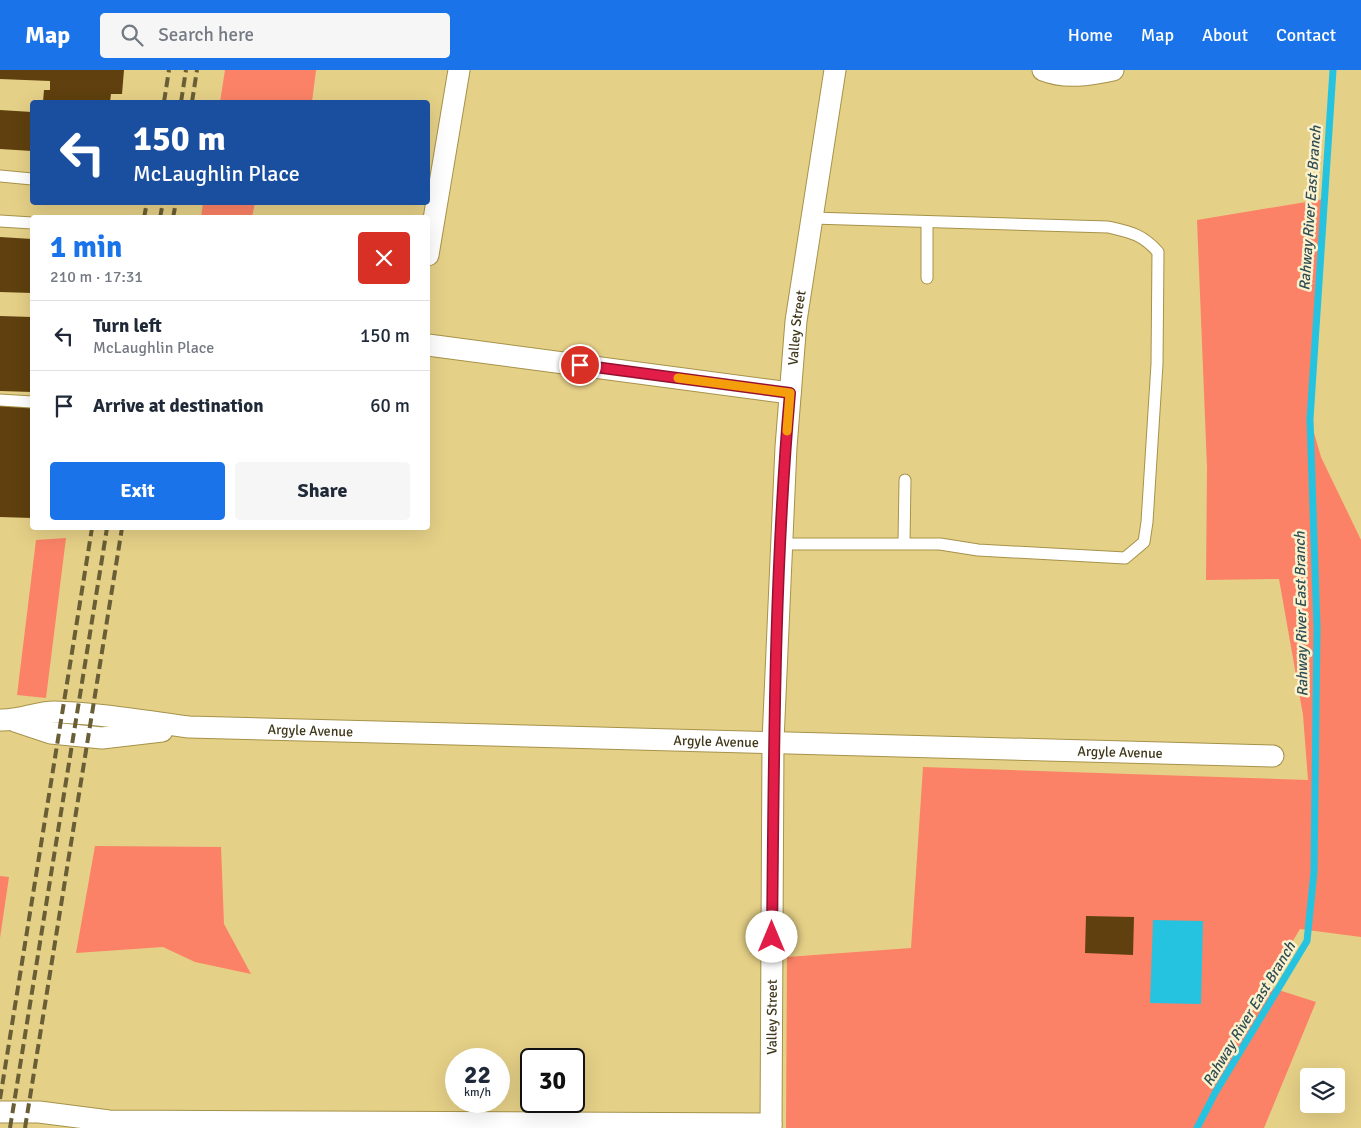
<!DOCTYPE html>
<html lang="en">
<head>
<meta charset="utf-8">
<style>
  body { margin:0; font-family:Signika,sans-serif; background:#f6f6f7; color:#1f2937; height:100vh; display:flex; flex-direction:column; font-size:19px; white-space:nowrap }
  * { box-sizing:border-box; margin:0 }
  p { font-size:16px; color:#747a83 }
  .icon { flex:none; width:28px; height:28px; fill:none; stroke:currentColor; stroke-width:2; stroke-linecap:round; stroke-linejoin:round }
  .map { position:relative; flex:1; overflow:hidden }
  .drawer { position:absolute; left:30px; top:145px; width:400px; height:315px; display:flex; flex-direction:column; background:#fff; border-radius:5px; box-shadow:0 5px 20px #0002 }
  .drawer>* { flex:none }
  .guide { position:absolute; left:30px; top:30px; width:400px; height:105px; border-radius:5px; box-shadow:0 5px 20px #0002; background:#1a4fa0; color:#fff; overflow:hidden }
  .tools { position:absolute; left:1300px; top:998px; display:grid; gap:10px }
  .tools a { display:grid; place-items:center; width:45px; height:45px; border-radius:5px; background:#fff; box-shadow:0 5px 20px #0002; font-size:25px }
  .speed { position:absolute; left:445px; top:978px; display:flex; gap:10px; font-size:25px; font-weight:700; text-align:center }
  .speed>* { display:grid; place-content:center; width:65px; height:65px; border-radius:50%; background:#fff; box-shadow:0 5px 20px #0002; line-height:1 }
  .speed small { font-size:12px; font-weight:400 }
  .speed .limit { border:2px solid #111; border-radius:8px; background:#fff; color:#111 }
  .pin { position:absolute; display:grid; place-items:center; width:42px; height:42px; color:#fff; margin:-21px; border:2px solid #fff; border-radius:50%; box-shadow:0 1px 5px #0007 }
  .me { position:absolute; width:55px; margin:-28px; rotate:0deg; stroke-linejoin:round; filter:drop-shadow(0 0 4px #0008) }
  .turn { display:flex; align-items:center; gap:18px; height:105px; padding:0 20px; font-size:22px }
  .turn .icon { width:65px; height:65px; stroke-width:2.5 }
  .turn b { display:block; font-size:35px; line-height:42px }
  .round { display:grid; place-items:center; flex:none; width:52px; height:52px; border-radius:5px; background:#f6f6f7 }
  .summary { display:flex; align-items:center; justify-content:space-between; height:85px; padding:0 20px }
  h1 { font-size:30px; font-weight:700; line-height:38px; color:#1a73e8 }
  .primary-button { display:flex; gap:10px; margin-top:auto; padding:10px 20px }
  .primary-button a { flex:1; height:58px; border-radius:5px; background:#1a73e8; color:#fff; font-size:20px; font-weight:700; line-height:58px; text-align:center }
  .primary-button a+a { background:#f6f6f7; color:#1f2937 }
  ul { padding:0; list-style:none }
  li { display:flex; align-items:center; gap:15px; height:70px; padding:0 20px; border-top:1px solid #e0e1e3 }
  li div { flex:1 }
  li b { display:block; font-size:19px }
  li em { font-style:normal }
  header { display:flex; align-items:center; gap:30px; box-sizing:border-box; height:70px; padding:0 25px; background:#1a73e8; color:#fff }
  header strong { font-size:24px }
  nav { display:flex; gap:28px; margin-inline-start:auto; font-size:18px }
  .search { width:350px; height:45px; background:#f6f6f7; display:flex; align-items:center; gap:12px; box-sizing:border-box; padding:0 18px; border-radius:5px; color:#747a83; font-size:19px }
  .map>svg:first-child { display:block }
  .green { fill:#fb8266 }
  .water { fill:#26c3e0 }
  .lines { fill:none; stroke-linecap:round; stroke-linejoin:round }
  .stream { stroke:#26c3e0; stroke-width:7 }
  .building { fill:#5f400e }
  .lane-casing { stroke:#a69249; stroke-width:13 }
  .street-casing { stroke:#a69249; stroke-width:23 }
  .lane { stroke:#fff; stroke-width:11 }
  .street { stroke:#fff; stroke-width:21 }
  .rail { stroke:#695e35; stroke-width:4; stroke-dasharray:10 5; stroke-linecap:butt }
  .route-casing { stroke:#92132f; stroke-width:12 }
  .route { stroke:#e11d48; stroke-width:9 }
  .slow { stroke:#f59e0b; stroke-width:9 }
  .labels { text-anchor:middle; stroke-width:5; stroke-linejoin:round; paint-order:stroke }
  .street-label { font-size:14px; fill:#40381a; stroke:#fcf2ce }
  .water-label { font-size:15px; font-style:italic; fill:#304e55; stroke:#fcf2ce }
</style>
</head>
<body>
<header>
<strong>Map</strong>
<div class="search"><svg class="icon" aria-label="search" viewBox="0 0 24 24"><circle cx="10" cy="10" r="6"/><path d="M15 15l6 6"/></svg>Search here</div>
<nav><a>Home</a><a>Map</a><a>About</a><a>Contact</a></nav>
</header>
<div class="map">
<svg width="1361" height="1058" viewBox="0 0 1361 1058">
  <rect width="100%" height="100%" fill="#e5d087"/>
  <g class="green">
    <polygon points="225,0 316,0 312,32 220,32"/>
    <polygon points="1324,129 1310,349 1321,387 1361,470 1361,867 1300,859 1266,916 1316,932 1264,1058 786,1058 787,887 911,878 923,697 1308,710 1303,645 1279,509 1206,510 1207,397 1197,150"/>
    <polygon points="203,133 203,132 255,133 252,147 201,147"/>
    <polygon points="66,468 46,628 17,625 36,470"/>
    <polygon points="95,776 221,777 224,854 251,904 195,892 163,877 76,883"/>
    <polygon points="0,806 9,807 0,868"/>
  </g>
  <polygon class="water" points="1153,850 1203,851 1201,934 1150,933"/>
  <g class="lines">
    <polyline class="stream" points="1197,1058 1215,1023 1307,871 1314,802 1317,558 1310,349 1333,0"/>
  </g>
  <g class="building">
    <polygon points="0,0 124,0 122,24 111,24 110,32 43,32 44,20 50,20 50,11 0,9"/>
    <polygon points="0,40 32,42 32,81 0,79"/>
    <polygon points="0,167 32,169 32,223 0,222"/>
    <polygon points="0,246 32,247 32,322 0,321"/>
    <polygon points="0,332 32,334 32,448 0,447"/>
    <polygon points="1086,846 1134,847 1133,885 1085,883"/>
  </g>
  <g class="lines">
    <defs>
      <g id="lane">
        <polyline points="0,106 32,109"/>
        <polyline points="0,151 32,153"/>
        <polyline points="927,153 927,208"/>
        <polyline points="0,330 32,332"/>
        <polyline points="904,473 905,410"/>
        <path d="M782,474H940L978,480L1125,488L1144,472L1147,452L1157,294L1158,182C1142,164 1130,162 1108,157L812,148"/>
      </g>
      <g id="street">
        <path d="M1043,0C1065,9 1090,5 1113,0"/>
        <polyline points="428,185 459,0"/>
        <polyline points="428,275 790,323"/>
        <path id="s1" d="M0,650C19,651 36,642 54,642C99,643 144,651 189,657L1273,686"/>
        <polyline points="15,651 51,663 102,668 162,661"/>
        <polyline points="0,1042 39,1042 109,1051 771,1054"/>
        <path id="s2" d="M771,1058L773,671L786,377L796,251L835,0"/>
      </g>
    </defs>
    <use href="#lane" class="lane-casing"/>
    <use href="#street" class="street-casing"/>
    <use href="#lane" class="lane"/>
    <use href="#street" class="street"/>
    <g class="rail">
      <polyline points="164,32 169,0"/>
      <polyline points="181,32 186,0"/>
      <polyline points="192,32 197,0"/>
      <polyline points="144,148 147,132"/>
      <polyline points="160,148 163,132"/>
      <polyline points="173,148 176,132"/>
      <polyline points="0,1029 92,458"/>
      <polyline points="10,1058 107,458"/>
      <polyline points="25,1058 122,458"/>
    </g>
  </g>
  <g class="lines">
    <defs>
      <path id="route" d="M580,295L790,323C774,504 774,686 772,867"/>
    </defs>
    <use href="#route" class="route-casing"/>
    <use href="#route" class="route"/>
    <polyline class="slow" points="678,308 790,323 787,361"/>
  </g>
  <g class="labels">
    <g class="street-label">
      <text dy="5" stroke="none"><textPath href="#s2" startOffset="801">Valley Street</textPath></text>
      <text dy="5" stroke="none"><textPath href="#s1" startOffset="312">Argyle Avenue</textPath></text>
      <text dy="5" stroke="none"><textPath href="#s1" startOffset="718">Argyle Avenue</textPath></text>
      <text dy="5" stroke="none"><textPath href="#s1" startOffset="1122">Argyle Avenue</textPath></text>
      <text dy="5" stroke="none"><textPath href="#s2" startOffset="111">Valley Street</textPath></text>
    </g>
    <g class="water-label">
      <text transform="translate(1310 138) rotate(-86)" y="5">Rahway River East Branch</text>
      <text transform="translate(1301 544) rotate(-91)" y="5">Rahway River East Branch</text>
      <text transform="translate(1249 944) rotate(-59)" y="5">Rahway River East Branch</text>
    </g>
  </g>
</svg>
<div class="tools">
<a><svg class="icon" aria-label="layers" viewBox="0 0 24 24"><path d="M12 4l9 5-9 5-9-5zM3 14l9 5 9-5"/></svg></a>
</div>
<div class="speed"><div>22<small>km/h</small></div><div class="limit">30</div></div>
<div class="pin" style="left:580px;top:295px;background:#d93025"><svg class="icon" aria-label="arrive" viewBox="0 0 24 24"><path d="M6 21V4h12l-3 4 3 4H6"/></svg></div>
<svg class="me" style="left:772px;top:867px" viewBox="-20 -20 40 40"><circle r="19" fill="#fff"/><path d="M0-13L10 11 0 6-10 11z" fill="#e11d48"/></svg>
<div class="guide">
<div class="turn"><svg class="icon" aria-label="left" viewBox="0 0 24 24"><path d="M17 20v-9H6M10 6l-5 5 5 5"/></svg><div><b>150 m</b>McLaughlin Place</div></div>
</div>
<section class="drawer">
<div class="summary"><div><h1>1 min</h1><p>210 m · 17:31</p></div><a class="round" style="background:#d93025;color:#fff"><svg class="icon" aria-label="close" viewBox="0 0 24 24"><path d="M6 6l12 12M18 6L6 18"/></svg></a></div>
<ul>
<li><svg class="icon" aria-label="left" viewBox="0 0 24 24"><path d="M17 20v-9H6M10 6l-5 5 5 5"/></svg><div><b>Turn left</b><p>McLaughlin Place</p></div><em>150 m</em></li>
<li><svg class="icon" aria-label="arrive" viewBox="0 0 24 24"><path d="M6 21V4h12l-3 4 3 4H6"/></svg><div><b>Arrive at destination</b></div><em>60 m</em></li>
</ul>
<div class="primary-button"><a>Exit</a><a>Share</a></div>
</section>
</div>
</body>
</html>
